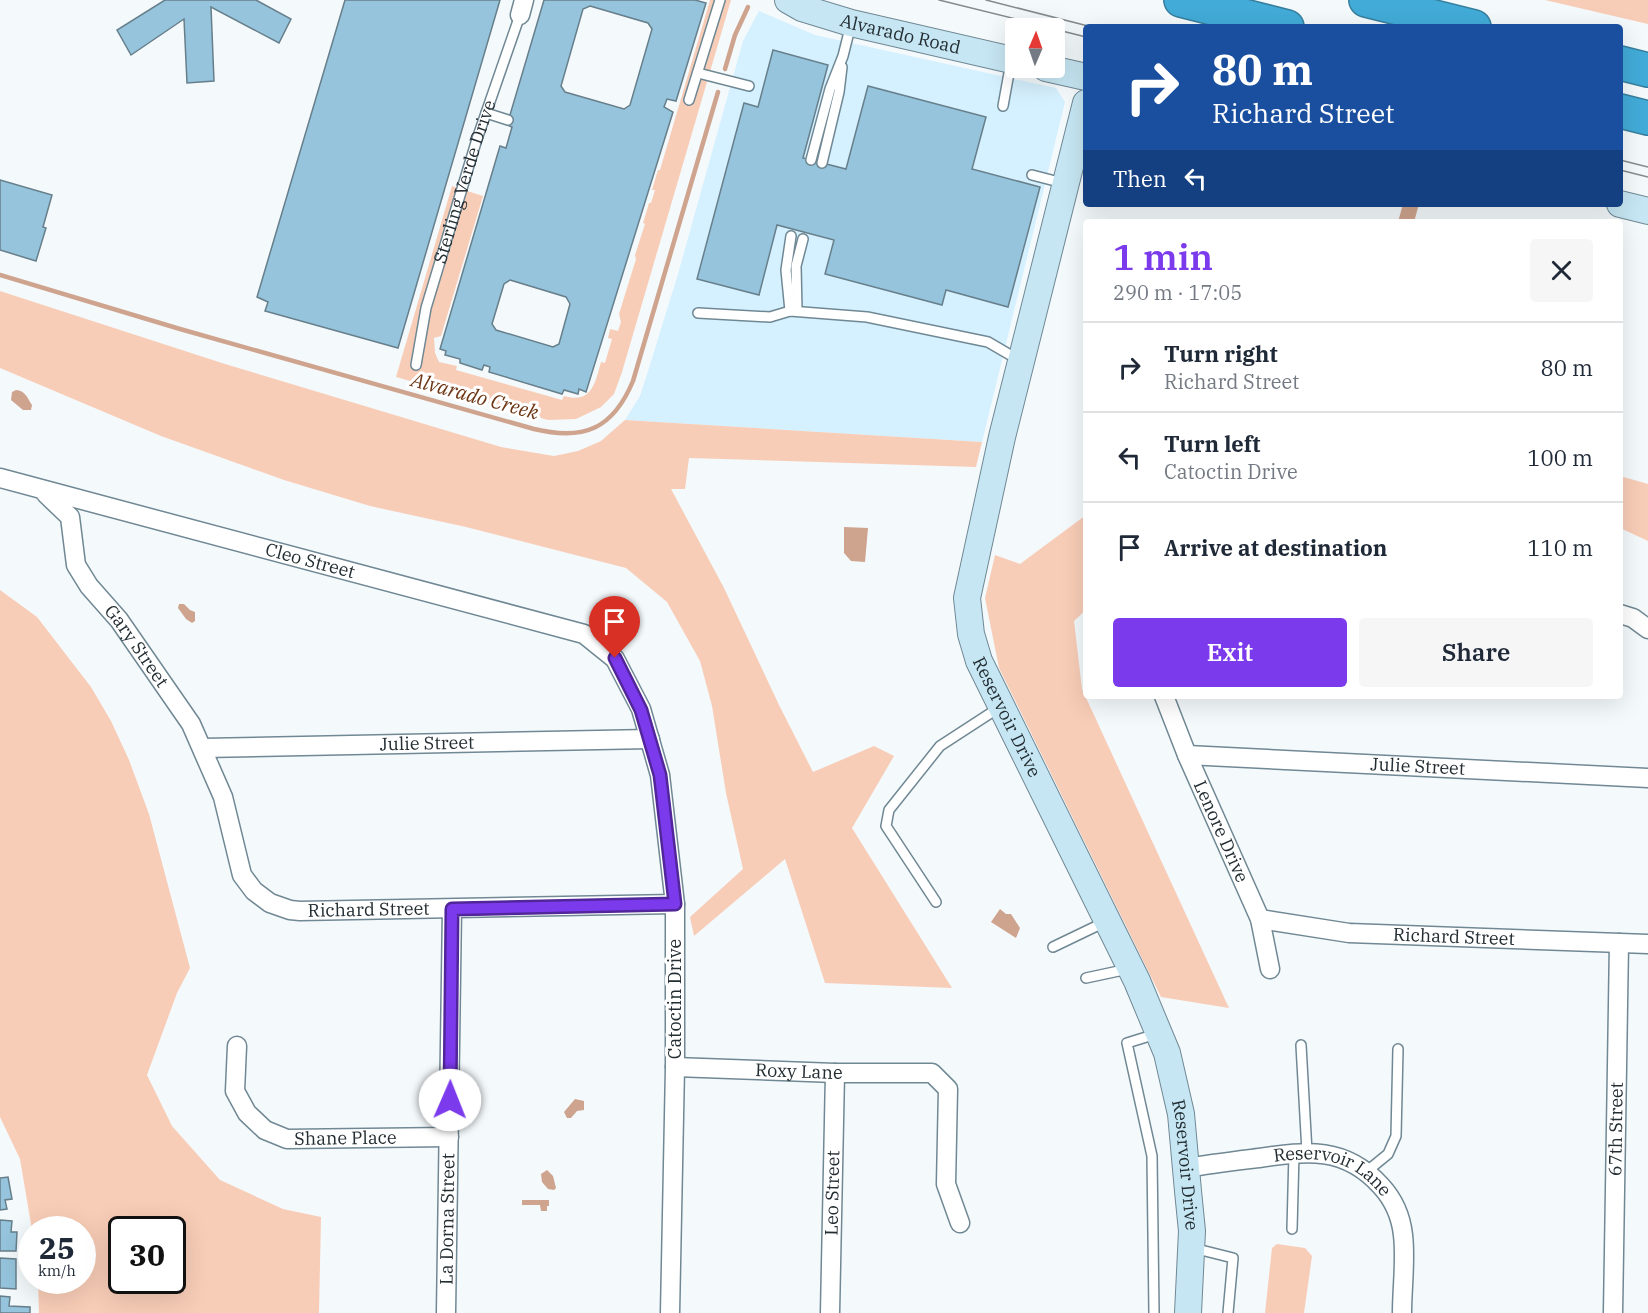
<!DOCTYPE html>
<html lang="en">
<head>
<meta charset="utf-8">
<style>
  body { margin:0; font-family:"IBM Plex Serif",serif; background:#f6f6f7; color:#1f2937; height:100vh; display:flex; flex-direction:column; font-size:22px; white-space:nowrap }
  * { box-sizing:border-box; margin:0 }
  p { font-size:20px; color:#747a83 }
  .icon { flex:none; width:33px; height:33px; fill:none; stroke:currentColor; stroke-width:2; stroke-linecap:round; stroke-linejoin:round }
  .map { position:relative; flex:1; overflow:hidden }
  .sheet { position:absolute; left:1083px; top:219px; width:540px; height:480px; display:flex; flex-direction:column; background:#fff; border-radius:6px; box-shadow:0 6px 24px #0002 }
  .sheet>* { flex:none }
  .top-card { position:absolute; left:1083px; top:24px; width:540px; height:183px; border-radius:6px; box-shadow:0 6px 24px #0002; background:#1a4fa0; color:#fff; overflow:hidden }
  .needle { width:39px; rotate:2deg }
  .controls { position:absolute; left:1005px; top:18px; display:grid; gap:12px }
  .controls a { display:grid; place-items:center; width:60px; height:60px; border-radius:6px; background:#fff; box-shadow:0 6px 24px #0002; font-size:30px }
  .speed { position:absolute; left:18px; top:1216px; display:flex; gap:12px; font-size:30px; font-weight:700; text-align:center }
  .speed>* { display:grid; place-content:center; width:78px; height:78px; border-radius:50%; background:#fff; box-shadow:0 6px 24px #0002; line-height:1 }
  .speed small { font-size:15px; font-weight:400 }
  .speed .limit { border:3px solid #111; border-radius:9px; background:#fff; color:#111 }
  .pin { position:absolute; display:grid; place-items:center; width:51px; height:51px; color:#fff; margin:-62px -26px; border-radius:50% 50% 50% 0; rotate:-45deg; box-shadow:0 0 6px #0007 }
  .pin .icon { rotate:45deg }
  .me { position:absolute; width:66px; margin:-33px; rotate:1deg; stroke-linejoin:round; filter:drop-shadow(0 0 4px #0008) }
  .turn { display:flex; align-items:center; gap:21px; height:126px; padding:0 30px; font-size:27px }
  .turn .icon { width:78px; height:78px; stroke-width:2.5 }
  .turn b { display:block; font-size:42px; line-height:51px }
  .then { display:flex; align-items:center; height:57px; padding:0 30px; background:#0003; gap:12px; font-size:22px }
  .round { display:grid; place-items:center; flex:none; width:63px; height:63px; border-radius:6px; background:#f6f6f7 }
  .summary { display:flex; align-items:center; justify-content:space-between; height:102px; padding:0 30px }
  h1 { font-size:36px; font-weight:600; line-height:45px; color:#7c3aed }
  .button { display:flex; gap:12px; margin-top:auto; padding:12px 30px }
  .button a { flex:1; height:69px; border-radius:6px; background:#7c3aed; color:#fff; font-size:24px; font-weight:600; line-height:69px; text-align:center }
  .button a+a { background:#f6f6f7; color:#1f2937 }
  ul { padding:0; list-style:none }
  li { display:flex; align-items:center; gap:18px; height:90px; padding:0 30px; border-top:2px solid #e0e1e3 }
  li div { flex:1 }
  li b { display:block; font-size:22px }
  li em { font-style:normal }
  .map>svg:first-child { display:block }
  .built { fill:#d5f0fe }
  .green { fill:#f8cdb7; fill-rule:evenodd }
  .water { fill:#cfa48e }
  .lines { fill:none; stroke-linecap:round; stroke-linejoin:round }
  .stream { stroke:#cfa48e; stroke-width:4.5 }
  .building { fill:#95c4dc; stroke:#677f8b; stroke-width:1.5; fill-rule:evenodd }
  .lane-casing { stroke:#708894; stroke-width:12 }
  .street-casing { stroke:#708894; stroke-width:21 }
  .secondary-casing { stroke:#708894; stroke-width:28 }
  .highway-casing { stroke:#377f9e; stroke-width:36 }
  .lane { stroke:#fff; stroke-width:9 }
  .street { stroke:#fff; stroke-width:18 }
  .secondary { stroke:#c6e6f3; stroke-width:26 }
  .highway { stroke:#42abd8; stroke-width:33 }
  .tram { stroke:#838b8f; stroke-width:1.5 }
  .route-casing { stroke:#51269a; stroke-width:15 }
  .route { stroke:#7c3aed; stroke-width:10 }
  .labels { text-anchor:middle; stroke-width:6; stroke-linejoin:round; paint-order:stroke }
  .street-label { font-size:18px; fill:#232d32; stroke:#fff }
  .water-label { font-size:20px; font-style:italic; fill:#6d3615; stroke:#fff }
</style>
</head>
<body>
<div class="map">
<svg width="1648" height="1313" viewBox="0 0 1648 1313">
  <rect width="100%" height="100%" fill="#f4f9fc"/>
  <polygon class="built" points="759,11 815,35 1056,88 1065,102 982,442 625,420 640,396 649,368 678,274 743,41"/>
  <g class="green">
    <path d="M710,0H731L622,372L614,394L601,407L576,419L548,420L396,377L452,186L483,196L441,336L434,338L435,353L439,362L457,366L456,370L562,400L564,396C592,404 595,383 601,362L605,363L612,339L608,338L610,329L618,331L621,322L619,314L636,259L635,255L645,224L643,223L649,203H651L655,190H652L658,170H660Z"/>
    <polygon points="1545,0 1648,0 1648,24"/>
    <polygon points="0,291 225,364 501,447 554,456 578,451 601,441 625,420 982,442 976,467 689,458 685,489 671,489 724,588 779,705 813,772 874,746 894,756 852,828 952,988 825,983 785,859 694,936 690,917 743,869 726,793 712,706 700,661 667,602 626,568 466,527 370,506 284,480 161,436 0,368"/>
    <polygon points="1620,476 1648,484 1648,541 1620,528"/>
    <polygon points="1086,515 1086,610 1074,621 1082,689 1229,1008 1161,997 999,668 985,598 995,555 1020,564"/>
    <path d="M0,590L37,617L91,687L111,721L129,760L149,814L190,968L177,993L147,1075L172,1126L220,1180L283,1209L321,1217L319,1313H39L38,1281H82V1230H32L20,1159L0,1117ZM122,1230H172V1281H122Z"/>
    <polygon points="1277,1244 1305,1248 1312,1256 1304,1313 1265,1313 1272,1248"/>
  </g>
  <g class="water">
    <polygon points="1403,204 1419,204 1414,222 1398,222"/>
    <path d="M16,390C25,390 28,399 32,405L31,410H23L11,400L12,392Z"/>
    <polygon points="844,527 868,528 865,562 851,561 844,553"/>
    <polygon points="179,604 184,604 190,610 195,612 195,621 192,623 186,619 178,608"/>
    <polygon points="1000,909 1006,914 1011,914 1020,928 1016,938 991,922"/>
    <polygon points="575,1099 584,1101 584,1110 577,1111 571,1118 567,1118 564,1112"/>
    <polygon points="547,1170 553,1176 556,1188 554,1190 548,1189 542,1182 541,1174"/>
    <polygon points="522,1200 549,1200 549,1206 547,1206 547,1211 541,1211 540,1205 522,1205"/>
  </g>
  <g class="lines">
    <g class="stream">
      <polyline points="725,69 735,35 748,7"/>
      <path d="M0,275L180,329L534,429C584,441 613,429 633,381L718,92"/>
    </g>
  </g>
  <g class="building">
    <polygon points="165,0 256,0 291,19 279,43 211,7 214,81 187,83 184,19 131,55 117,30"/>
    <polygon points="345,0 500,0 398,348 265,311 268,302 257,297"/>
    <path d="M544,0H695L706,3L676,101L667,99L664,107L673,112L586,392L579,389L578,394L564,390L562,394L489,372L490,367L484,365L482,370L460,363V359L445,355L446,351L440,349L500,146L506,148L512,127L507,125ZM590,6L648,23L652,29L630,105L624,109L565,92L561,86L583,9ZM510,280L566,297L570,304L559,344L553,347L496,330L492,324L504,284Z"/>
    <polygon points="773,50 828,65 803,158 846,169 868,86 986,117 972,169 1040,187 1008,307 946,290 942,305 825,274 834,240 777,225 759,295 697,279 744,103 758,107"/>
    <polygon points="0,180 52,195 43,227 46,228 36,261 0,250"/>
    <polygon points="8,1177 12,1199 5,1200 7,1209 0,1210 0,1178"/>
    <polygon points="0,1220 12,1221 11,1232 17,1232 16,1251 0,1251"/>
    <polygon points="0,1258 16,1259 16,1289 0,1288"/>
    <polygon points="0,1296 10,1297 9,1306 30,1307 30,1313 0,1313"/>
  </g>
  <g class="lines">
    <defs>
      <g id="lane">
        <polyline points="698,73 749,86"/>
        <polyline points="689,100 720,0"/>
        <polyline points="1003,106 1011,62"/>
        <polyline points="486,113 508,120"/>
        <polyline points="811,160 830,89 843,56 851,24"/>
        <polyline points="822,163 839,92 842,67"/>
        <polyline points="1032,175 1063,183"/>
        <polyline points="790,311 786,270 791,236"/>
        <polyline points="797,311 796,266 803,239"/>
        <polyline points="698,313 770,317 790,311 867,317 988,342 1019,360"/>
        <path id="s1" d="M416,365L426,308L477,139L520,15"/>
        <polyline points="936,902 886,826 889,810 940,746 1000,707"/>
        <polyline points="1053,947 1105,922"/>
        <polyline points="1086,978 1128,969"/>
        <polyline points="1301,1045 1307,1152"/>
        <polyline points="1366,1172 1388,1154 1396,1136 1398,1049"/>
        <polyline points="1292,1229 1294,1153"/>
        <polyline points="1193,1248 1233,1258 1228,1313"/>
        <polyline points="1154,1313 1152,1156 1127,1043 1156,1034"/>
      </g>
      <g id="street">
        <polyline points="520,15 524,0"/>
        <path id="s2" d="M0,478L584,634L615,659L641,709L660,775L675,904V1067L670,1313"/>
        <path id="s3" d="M46,494L70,517L76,565L89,586L119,620L191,724L223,797L242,875L254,891L270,903L290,910L300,911L675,904"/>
        <polyline points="1620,614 1633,618 1648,629"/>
        <path id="s4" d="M1164,696L1187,755L1260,919L1270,969"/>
        <path id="s5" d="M203,748L650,739"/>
        <path id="s6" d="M1187,755L1648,778"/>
        <path id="s7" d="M1260,919L1349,933L1648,944"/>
        <path id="s8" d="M237,1046L235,1091L247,1113L265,1130L287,1139L449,1137"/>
        <path id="s9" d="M675,1067L835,1073H932L948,1089L946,1184L960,1223"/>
        <path id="s10" d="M1186,1168C1210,1164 1235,1161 1259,1158C1307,1151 1345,1146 1381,1186C1393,1199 1401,1217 1403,1235C1406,1260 1402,1288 1402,1313"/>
        <path id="s11" d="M446,1313L452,909"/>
        <path id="s12" d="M830,1313L835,1073"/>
        <path id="s13" d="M1613,1313L1619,943"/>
      </g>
      <g id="secondary">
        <path id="s14" d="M788,0L802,8L851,23L1016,61"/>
        <polyline points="1046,68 1086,77"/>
        <path id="s15" d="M1086,103L1002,437L967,598L971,634L979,661L1137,981L1167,1053L1181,1114L1188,1191L1192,1231L1188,1313"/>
        <polyline points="1620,204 1648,211"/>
      </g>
      <g id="highway">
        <polyline points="1181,0 1287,27"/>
        <polyline points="1366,0 1474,27"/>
        <polyline points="1620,63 1648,70"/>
        <polyline points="1620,111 1648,118"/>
      </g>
    </defs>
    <use href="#lane" class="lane-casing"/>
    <use href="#street" class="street-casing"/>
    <use href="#secondary" class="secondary-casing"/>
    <use href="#highway" class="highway-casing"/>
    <use href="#lane" class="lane"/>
    <use href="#street" class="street"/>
    <use href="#secondary" class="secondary"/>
    <use href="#highway" class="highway"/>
    <g class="tram">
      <polyline points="939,0 1052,28"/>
      <polyline points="986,0 1092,27"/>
      <polyline points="1054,29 1086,37"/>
      <polyline points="1620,160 1648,167"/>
      <polyline points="1620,170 1648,177"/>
    </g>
  </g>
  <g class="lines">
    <defs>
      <polyline id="route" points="450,1100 452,909 675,904 660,775 641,710 615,658"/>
    </defs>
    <use href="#route" class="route-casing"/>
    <use href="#route" class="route"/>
  </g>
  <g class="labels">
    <g class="street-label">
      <text dy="6" stroke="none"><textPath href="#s14" startOffset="118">Alvarado Road</textPath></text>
      <text dy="6" stroke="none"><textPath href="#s1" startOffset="190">Sterling Verde Drive</textPath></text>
      <text dy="6" stroke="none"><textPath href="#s2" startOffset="321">Cleo Street</textPath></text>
      <text dy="6" stroke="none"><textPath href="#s3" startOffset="183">Gary Street</textPath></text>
      <text dy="6" stroke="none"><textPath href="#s15" startOffset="636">Reservoir Drive</textPath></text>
      <text dy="6" stroke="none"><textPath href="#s5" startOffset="224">Julie Street</textPath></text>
      <text dy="6" stroke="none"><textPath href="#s6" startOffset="231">Julie Street</textPath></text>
      <text dy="6" stroke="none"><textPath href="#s4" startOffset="147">Lenore Drive</textPath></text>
      <text dy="6" stroke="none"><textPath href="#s3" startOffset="578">Richard Street</textPath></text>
      <text dy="6" stroke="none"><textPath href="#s7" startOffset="195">Richard Street</textPath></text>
      <text transform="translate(675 999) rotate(-90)" y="6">Catoctin Drive</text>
      <text dy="6" stroke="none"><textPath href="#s9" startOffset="124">Roxy Lane</textPath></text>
      <text dy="6" stroke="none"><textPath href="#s13" startOffset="184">67th Street</textPath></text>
      <text dy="6" stroke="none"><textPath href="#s8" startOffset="177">Shane Place</textPath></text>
      <text dy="6" stroke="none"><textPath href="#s15" startOffset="1122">Reservoir Drive</textPath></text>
      <text dy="6" stroke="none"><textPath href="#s10" startOffset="152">Reservoir Lane</textPath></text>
      <text dy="6" stroke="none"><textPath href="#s12" startOffset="120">Leo Street</textPath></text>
      <text dy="6" stroke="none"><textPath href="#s11" startOffset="94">La Dorna Street</textPath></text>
    </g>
    <g class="water-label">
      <text transform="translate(475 396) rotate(15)" y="7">Alvarado Creek</text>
    </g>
  </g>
</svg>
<div class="controls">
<a><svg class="needle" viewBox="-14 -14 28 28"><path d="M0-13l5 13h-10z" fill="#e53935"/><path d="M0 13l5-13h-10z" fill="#747a83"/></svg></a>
</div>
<div class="speed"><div>25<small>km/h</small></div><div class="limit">30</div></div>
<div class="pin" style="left:615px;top:658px;background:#d93025"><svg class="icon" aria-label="arrive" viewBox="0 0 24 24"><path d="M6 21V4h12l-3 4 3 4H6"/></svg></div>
<svg class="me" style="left:450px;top:1100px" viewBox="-20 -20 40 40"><circle r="19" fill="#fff"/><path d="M0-13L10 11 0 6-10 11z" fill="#7c3aed"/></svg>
<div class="top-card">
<div class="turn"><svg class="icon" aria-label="right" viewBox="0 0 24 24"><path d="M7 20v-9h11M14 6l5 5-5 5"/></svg><div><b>80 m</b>Richard Street</div></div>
<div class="then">Then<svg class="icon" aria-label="left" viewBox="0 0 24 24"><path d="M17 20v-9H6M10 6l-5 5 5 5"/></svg></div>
</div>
<section class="sheet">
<div class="summary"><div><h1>1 min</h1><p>290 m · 17:05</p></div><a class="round"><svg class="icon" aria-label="close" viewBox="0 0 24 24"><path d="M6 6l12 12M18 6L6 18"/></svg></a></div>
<ul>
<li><svg class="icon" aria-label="right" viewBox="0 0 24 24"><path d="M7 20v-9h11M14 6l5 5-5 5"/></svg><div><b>Turn right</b><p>Richard Street</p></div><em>80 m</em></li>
<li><svg class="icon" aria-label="left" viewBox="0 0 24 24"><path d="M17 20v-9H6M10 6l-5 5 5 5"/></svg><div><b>Turn left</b><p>Catoctin Drive</p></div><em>100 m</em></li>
<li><svg class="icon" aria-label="arrive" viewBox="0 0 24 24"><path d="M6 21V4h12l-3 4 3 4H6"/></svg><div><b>Arrive at destination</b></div><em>110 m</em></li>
</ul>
<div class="button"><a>Exit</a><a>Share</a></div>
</section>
</div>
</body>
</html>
